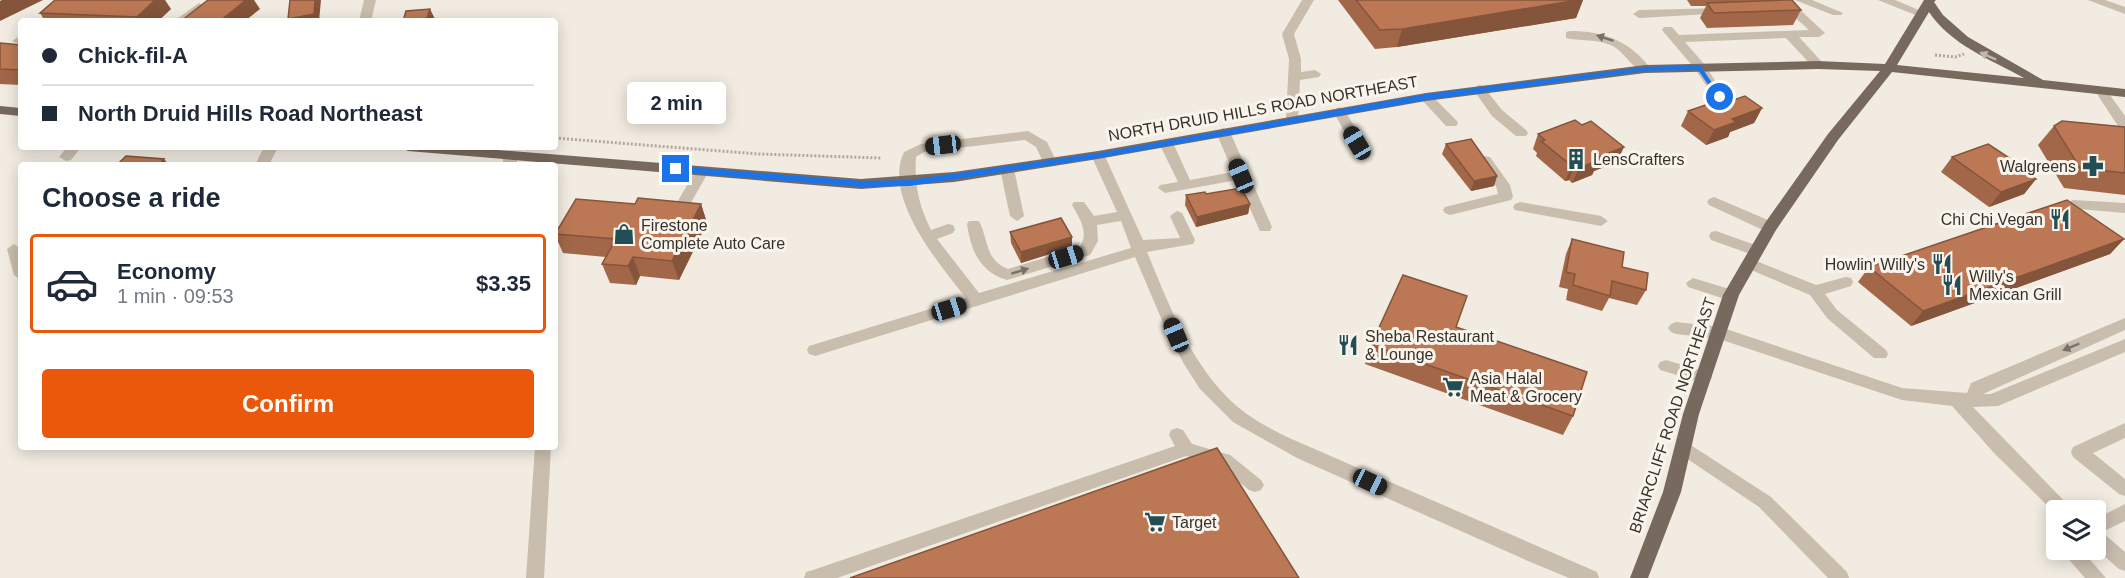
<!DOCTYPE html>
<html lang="en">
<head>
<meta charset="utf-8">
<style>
	:root { --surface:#fff; --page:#f6f6f7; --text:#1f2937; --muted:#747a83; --line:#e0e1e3; --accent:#ea580c }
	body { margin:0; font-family:Helvetica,sans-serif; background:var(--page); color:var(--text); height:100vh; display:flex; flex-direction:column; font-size:22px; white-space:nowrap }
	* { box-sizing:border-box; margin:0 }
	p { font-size:20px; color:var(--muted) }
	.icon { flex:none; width:33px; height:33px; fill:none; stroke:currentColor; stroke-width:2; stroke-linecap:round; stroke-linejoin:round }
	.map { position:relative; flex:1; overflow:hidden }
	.side { position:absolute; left:18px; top:162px; width:540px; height:288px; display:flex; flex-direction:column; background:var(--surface); border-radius:6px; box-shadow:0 3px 15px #0003 }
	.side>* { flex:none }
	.guide { position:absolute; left:18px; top:18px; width:540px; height:132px; border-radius:6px; box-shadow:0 3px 15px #0003; display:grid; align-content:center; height:132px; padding:0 24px; background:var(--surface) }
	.fabs { position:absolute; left:2046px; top:500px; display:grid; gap:12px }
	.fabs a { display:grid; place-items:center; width:60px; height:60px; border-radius:6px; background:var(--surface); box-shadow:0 3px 15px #0003; font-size:30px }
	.end { position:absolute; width:27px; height:27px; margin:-14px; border:8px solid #1a73e8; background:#fff; box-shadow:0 0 0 3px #fff }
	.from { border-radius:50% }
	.bubble { position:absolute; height:42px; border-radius:6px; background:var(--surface); box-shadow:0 3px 15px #0003; font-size:20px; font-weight:600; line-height:42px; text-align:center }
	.car { position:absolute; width:18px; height:36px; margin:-18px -9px; border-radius:8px; box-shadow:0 0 4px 2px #0007; background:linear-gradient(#222 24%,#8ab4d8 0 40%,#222 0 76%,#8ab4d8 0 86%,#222 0) }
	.guide b { display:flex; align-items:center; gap:21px; height:57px; font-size:22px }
	.guide b+b { border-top:2px solid var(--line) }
	.guide i { width:15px; height:15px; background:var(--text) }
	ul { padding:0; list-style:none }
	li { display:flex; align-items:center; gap:18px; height:99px; margin:0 12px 9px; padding:0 12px; border:3px solid transparent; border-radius:6px }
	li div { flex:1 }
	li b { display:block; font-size:22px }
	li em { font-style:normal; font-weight:600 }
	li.on { border-color:var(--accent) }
	li>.icon { width:54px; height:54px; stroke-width:1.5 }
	h2 { padding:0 24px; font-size:27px; line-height:72px }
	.primary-button { display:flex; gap:12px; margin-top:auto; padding:12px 24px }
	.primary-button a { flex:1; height:69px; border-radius:6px; background:var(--accent); color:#fff; font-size:24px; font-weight:600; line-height:69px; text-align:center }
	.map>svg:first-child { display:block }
</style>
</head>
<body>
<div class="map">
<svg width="2125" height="578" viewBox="0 0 2125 578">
	<rect width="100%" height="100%" fill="#f1ebe1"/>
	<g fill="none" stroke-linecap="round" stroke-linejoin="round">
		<path stroke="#b5a797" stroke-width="3" stroke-dasharray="2 2" stroke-linecap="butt" d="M 1935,55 L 1955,57 L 1964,54
			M 555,138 L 759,154 L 881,158"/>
		<path fill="#c9bdad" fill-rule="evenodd" d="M 364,0 L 376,0 L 371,21 L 359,21 Z
			M 1302,0 L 1314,0 L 1294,34 L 1301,59 L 1301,72 L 1315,70 L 1321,74 L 1319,77 L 1300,80 L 1298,119 L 1292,123 L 1286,119 L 1289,59 L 1282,34 Z
			M 1795,0 L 1812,0 L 1843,13 L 1841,15 L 1833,15 Z
			M 1878,0 L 1895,0 L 1928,14 L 1926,16 L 1918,16 Z
			M 2088,0 L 2105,0 L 2125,7 L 2125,14 Z
			M 199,3 L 205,6 L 187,21 L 174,21 Z
			M 1792,5 L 1796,6 L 1825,33 L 1819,37 L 1799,37 L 1822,62 L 1822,68 L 1814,68 L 1786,38 L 1685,42 L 1704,64 L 1726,97 L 1720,101 L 1716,100 L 1695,69 L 1662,30 L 1664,27 L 1672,27 L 1679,35 L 1809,30 L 1789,12 L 1783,12 L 1777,9 Z
			M 1723,8 L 1727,9 L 1727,13 L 1639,18 L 1633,14 L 1639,10 Z
			M 1570,31 C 1604,31 1630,41 1651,69 L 1645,73 C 1634,70 1626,55 1616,48 C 1600,38 1584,42 1566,38 L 1566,32 Z
			M 18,37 L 21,37 L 21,45 L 12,41 Z
			M 1479,85 L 1483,86 L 1502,110 L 1526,130 L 1528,133 L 1526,136 L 1516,136 L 1492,116 L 1473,89 Z
			M 2101,87 L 2105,88 L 2125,116 L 2125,130 L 2120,129 L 2095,91 Z
			M 1426,93 L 1430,94 L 1456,120 L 1458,123 L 1456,126 L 1446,126 L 1422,100 L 1420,97 Z
			M 1339,107 L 1345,111 L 1371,154 L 1369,157 L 1364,158 L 1357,154 L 1333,111 Z
			M 1223,128 L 1230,132 L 1272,227 L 1270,231 L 1260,231 L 1237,180 L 1165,193 L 1158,188 L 1160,185 L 1178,182 L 1159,143 L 1166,139 L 1173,143 L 1190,180 L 1233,172 L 1216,132 Z
			M 1028,131 L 1047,142 L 1057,163 L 1055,166 L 1045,166 L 1036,147 L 1025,140 L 924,152 L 916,157 C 914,184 919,206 931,230 L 948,224 L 953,225 L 955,229 L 953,233 L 937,239 L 979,293 L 1131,248 L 1121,221 L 1097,225 L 1098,241 L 1090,255 L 1007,280 C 980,272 971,251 967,224 L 969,221 L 979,221 C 989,240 984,259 1008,269 L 1080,247 C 1089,232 1080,219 1072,205 L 1074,202 L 1084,202 L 1094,216 L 1117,212 L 1091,155 L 1098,151 L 1103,152 L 1143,240 L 1180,238 L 1170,216 L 1177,211 L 1182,213 L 1195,240 L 1193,244 L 1147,252 C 1168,302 1188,357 1226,396 C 1243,414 1265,426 1287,437 L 1597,572 L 1599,578 L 1569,578 L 1528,561 L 1297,458 L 1233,422 L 1200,389 L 1184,364 L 1167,332 L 1135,257 L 815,356 L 809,354 L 807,350 L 809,346 L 966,298 C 940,265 882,197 904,152 L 921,144 Z
			M 67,147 L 81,147 L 71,160 L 66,161 L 59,157 Z
			M 264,147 L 278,147 L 269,165 L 255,165 Z
			M 510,153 L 517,157 L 517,165 L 503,165 L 503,157 Z
			M 1485,156 L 1490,157 L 1510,185 L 1513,197 L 1511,200 L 1450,215 L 1445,213 L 1443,210 L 1445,207 L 1498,194 L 1496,186 L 1478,160 Z
			M 1007,165 L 1014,169 L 1024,216 L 1017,221 L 1010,216 L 1000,169 Z
			M 702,167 L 709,171 L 685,213 L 683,216 L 673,216 L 671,213 L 697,168 Z
			M 1714,197 L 1775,223 L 1777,227 L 1775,231 L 1765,231 L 1709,205 L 1707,202 L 1709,199 Z
			M 2073,200 L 2125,203 L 2125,213 L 2068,208 L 2066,205 L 2068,202 Z
			M 1520,202 L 1601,216 L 1608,221 L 1601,226 L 1515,210 L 1513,207 L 1515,204 Z
			M 1716,231 L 1761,247 L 1763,251 L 1756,256 L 1711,240 L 1709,236 L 1711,232 Z
			M 14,244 L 21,249 L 21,280 L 14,275 L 7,249 Z
			M 1749,258 L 1816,285 L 1846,277 L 1851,278 L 1853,282 L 1851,286 L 1825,294 L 1837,310 L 1886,350 L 1888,354 L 1886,358 L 1874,358 L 1827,318 L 1810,295 L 1744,267 L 1742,263 Z
			M 1693,278 L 1736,291 L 1739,295 L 1731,301 L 1688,287 L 1686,283 Z
			M 2125,318 L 2125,330 L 1983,394 L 1991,394 L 2125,339 L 2125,352 L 1998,406 L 1973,407 L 2073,510 L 2056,510 L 2056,514 L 1995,454 L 1952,406 L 1902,400 L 1719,339 L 1676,334 L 1671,332 L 1668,328 L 1671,324 L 1676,322 L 1720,327 L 1902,388 L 1967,393 L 1971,383 Z
			M 1666,360 L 1710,373 L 1712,377 L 1710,381 L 1704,383 L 1660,370 L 1658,366 L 1660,362 Z
			M 2125,423 L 2125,438 L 2093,453 L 2125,479 L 2125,496 L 2119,494 L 2073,457 L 2071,452 L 2073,447 Z
			M 1177,428 L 1183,430 L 1192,444 L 1230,455 L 1261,480 L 1264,485 L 1261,490 L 1255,492 L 1249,490 L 1219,466 L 1186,456 L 837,578 L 804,578 L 806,572 L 813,570 L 1175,446 L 1169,435 L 1171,430 Z
			M 1683,440 L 1771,497 L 1847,572 L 1849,578 L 1828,578 L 1759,507 L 1677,452 L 1675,447 L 1677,442 Z
			M 535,447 L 551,447 L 544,578 L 526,578 Z
			M 2125,504 L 2125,521 L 2102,532 L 2125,552 L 2125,571 L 2119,569 L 2096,549 L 2096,519 Z
			M 2068,549 L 2087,549 L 2085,554 L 2106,578 L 2085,578 L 2065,555 Z"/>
		<path fill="#78695e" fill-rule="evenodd" d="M 1924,0 L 1936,0 L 1934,2 L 1943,15 L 1968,37 L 2043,80 L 2125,89 L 2125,97 L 1892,72 L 1838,140 L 1776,230 L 1739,295 L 1699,414 L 1681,492 L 1648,578 L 1630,578 L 1663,492 L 1683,414 L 1723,295 L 1765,223 L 1828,134 L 1880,71 L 1818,69 L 1645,73 L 1426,101 L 1098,159 L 954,182 L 861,189 L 408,151 L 401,147 L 461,147 L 861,179 L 954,172 L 1098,151 L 1426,93 L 1645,65 L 1818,61 L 1885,64 ZM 1929,12 C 1951,45 1990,59 2024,78 L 1897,65 Z
			M 0,106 L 21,108 L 21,116 L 0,114 Z"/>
	</g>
	<path fill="#a26748" d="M 1338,0 L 1583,0 L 1576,18 L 1397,47 L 1375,49 Z
		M 1687,0 L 1777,0 L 1801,10 L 1793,25 L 1707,28 L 1700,18 L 1706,6 L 1691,6 Z
		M 171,9 L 158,21 L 45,21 L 40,13 Z
		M 0,43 L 21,45 L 21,85 L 0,84 Z
		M 1722,104 L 1762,108 L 1754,123 L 1730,132 L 1728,137 L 1706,145 L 1681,126 L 1688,111 Z
		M 2054,126 L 2125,127 L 2125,195 L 2064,188 L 2038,145 Z
		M 1538,134 L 1617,162 L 1594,171 L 1592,175 L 1572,183 L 1569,180 L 1565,181 L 1536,156 L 1537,153 L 1533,149 Z
		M 1446,144 L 1497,176 L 1494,186 L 1471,191 L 1442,154 Z
		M 1952,157 L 2021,169 L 2036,179 L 2024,194 L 1989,207 L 1941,172 Z
		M 1206,194 L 1250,204 L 1248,214 L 1196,227 L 1185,205 L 1186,195 Z
		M 635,204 L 701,204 L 707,223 L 679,280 L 640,276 L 636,285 L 610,283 L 602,264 L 606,257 L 563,253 L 555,235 L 555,233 Z
		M 1010,232 L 1072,247 L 1021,263 L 1011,243 Z
		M 1572,239 L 1622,267 L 1646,290 L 1637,305 L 1609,298 L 1602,311 L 1566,300 L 1568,289 L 1559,287 L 1566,254 Z
		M 2124,239 L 2110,254 L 1911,326 L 1858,282 L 1869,267 L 1887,262 Z
		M 1456,327 L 1573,416 L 1563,435 L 1365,364 L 1371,345 Z"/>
	<path fill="#84543b" d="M 2,0 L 43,0 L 0,21 L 0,1 Z
		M 155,0 L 165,0 L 171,9 L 158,21 L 140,21 L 137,17 Z
		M 246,0 L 254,0 L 260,9 L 245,21 L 220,21 Z
		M 315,0 L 321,0 L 319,21 L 289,21 L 288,19 Z
		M 1578,0 L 1583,0 L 1576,18 L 1397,47 L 1402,29 Z
		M 430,9 L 435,19 L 434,21 L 426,21 Z
		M 1762,108 L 1754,123 L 1730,132 L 1728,137 L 1706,145 L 1714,130 L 1732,119 Z
		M 1624,147 L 1617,162 L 1594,171 L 1592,175 L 1572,183 L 1579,168 L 1596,158 Z
		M 164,159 L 169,165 L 159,165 Z
		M 1575,165 L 1569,180 L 1565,181 L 1572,166 Z
		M 1497,176 L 1494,186 L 1471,191 L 1474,181 Z
		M 2036,179 L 2024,194 L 1989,207 L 2001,192 Z
		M 701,204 L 707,223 L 679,280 L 672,261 Z
		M 1250,204 L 1248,214 L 1196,227 L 1197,217 Z
		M 1072,237 L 1072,247 L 1021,263 L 1021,252 Z
		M 2124,239 L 2110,254 L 1911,326 L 1923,311 Z
		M 633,257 L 640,276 L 636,285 L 628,266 Z"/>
	<path fill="#bc7854" stroke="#84543b" stroke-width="1.5" d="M 55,0 L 155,0 L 137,17 L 40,13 Z
		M 208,0 L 246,0 L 220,21 L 181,21 Z
		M 290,0 L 315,0 L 314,14 L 288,19 Z
		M 1356,0 L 1578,0 L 1402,29 L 1380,30 Z
		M 1788,0 L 1792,0 L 1801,10 L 1714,13 L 1707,3 Z
		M 430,9 L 426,21 L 403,21 L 406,11 Z
		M 0,43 L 21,45 L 21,70 L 0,69 Z
		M 1745,96 L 1762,108 L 1732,119 L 1736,122 L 1714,130 L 1688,111 L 1717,101 L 1722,104 Z
		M 1575,120 L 1582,125 L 1591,121 L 1624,147 L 1596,158 L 1599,160 L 1579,168 L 1575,165 L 1572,166 L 1541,141 L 1545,140 L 1538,134 Z
		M 2062,121 L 2125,127 L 2125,173 L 2080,168 L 2054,126 Z
		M 1471,139 L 1497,176 L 1474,181 L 1446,144 Z
		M 1988,144 L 2023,167 L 2020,168 L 2036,179 L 2001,192 L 1952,157 Z
		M 126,156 L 164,159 L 159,165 L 117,165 Z
		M 1241,188 L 1250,204 L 1197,217 L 1186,195 L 1205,192 L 1206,194 Z
		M 638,198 L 701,204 L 672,261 L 633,257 L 628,266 L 602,264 L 616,239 L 555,234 L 576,199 L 635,204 Z
		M 2067,200 L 2124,239 L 1923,311 L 1869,267 Z
		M 1061,218 L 1072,237 L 1021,252 L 1010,232 Z
		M 1572,239 L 1624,252 L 1622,267 L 1648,273 L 1646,290 L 1612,281 L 1610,296 L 1573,285 L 1575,274 L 1566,272 Z
		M 1403,275 L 1467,296 L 1456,327 L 1587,372 L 1573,416 L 1371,345 Z
		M 1217,448 L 1299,578 L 850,578 Z"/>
	<defs><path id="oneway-solid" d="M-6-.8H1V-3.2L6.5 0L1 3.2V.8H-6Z" transform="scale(1.5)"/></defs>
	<g fill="#797066">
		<use href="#oneway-solid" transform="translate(1605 38) rotate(-162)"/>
		<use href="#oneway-solid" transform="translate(1020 271) rotate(-17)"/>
		<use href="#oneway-solid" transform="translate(2071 347) rotate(157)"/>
	</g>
	<use fill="#bfb6ad" href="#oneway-solid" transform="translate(1988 56) rotate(-156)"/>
	<path fill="#1a73e8" d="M 1700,65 L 1723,99 L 1718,99 L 1698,70 L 1645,71 L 1426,100 L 1098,158 L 909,186 L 861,187 L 676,172 L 672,169 L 676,166 L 861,181 L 909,180 L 1098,153 L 1426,94 L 1645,67 Z"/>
	<defs>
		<symbol id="building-bare" viewBox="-9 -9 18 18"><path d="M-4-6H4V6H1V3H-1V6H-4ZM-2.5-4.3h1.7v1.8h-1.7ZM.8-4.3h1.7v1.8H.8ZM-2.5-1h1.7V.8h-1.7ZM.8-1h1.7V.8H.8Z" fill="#244e56" stroke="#f9f5ed" stroke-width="2.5" paint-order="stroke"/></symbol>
		<symbol id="pharmacy-bare" viewBox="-9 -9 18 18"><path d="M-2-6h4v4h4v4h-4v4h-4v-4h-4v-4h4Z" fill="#244e56" stroke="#f9f5ed" stroke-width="2.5" paint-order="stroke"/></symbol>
		<symbol id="restaurant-bare" viewBox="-9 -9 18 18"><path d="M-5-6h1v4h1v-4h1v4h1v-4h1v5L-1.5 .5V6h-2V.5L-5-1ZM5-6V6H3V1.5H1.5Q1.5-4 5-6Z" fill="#244e56" stroke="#f9f5ed" stroke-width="2.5" paint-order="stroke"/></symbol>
		<symbol id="shop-bare" viewBox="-9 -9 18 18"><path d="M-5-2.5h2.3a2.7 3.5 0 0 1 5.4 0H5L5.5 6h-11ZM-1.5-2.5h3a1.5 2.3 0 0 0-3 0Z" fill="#244e56" stroke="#f9f5ed" stroke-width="2.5" paint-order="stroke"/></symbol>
		<symbol id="supermarket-bare" viewBox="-9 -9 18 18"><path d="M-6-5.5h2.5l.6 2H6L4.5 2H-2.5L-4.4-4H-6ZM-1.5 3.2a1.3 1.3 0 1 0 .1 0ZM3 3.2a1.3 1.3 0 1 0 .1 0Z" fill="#244e56" stroke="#f9f5ed" stroke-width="2.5" paint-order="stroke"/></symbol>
	</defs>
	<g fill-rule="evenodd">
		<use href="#building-bare" x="1561" y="144" width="30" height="30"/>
		<use href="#pharmacy-bare" x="2078" y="151" width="30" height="30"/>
		<use href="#restaurant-bare" x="2045" y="204" width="30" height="30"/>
		<use href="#shop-bare" x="609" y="219" width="30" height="30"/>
		<use href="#restaurant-bare" x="1927" y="249" width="30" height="30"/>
		<use href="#restaurant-bare" x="1937" y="270" width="30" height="30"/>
		<use href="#restaurant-bare" x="1333" y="330" width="30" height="30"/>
		<use href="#supermarket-bare" x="1438" y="372" width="30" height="30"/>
		<use href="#supermarket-bare" x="1140" y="507" width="30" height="30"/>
	</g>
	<g text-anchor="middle" stroke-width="6" stroke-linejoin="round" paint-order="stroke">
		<g font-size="16" fill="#38312b" stroke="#f9f5ed">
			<text transform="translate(1263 108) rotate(-10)" y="6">NORTH DRUID HILLS ROAD NORTHEAST</text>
			<text transform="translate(1672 415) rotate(-72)" y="6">BRIARCLIFF ROAD NORTHEAST</text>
		</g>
		<g font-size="16" fill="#38312b" stroke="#f9f5ed" text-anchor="start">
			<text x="1593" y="165">LensCrafters</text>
			<text x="2076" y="172" text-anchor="end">Walgreens</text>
			<text x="2043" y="225" text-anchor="end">Chi Chi Vegan</text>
			<text x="641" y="231">Firestone<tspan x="641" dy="18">Complete Auto Care</tspan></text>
			<text x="1925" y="270" text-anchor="end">Howlin' Willy's</text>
			<text x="1969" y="282">Willy's<tspan x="1969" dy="18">Mexican Grill</tspan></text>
			<text x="1365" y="342">Sheba Restaurant<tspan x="1365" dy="18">&amp; Lounge</tspan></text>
			<text x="1470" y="384">Asia Halal<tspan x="1470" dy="18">Meat &amp; Grocery</tspan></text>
			<text x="1172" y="528">Target</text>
		</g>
	</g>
</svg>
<div class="fabs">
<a><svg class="icon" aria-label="layers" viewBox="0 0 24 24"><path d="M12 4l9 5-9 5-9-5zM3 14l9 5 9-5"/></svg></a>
</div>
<i class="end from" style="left:1720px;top:97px"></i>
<i class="end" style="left:676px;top:169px"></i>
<div class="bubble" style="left:627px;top:82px;width:99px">2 min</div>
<i class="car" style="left:1357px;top:143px;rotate:329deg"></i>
<i class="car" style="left:943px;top:145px;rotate:263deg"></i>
<i class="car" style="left:1241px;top:176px;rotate:337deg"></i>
<i class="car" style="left:1066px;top:257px;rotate:73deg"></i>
<i class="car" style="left:949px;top:309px;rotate:73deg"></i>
<i class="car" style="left:1176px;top:335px;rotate:337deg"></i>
<i class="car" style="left:1370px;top:482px;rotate:115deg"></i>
<div class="guide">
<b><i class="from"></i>Chick-fil-A</b>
<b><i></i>North Druid Hills Road Northeast</b>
</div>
<section class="side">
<h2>Choose a ride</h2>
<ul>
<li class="on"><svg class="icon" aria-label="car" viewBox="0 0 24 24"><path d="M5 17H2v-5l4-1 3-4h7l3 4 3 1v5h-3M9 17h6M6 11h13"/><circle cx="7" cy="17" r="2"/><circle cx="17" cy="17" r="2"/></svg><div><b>Economy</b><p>1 min · 09:53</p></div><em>$3.35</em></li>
</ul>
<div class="primary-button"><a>Confirm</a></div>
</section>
</div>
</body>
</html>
